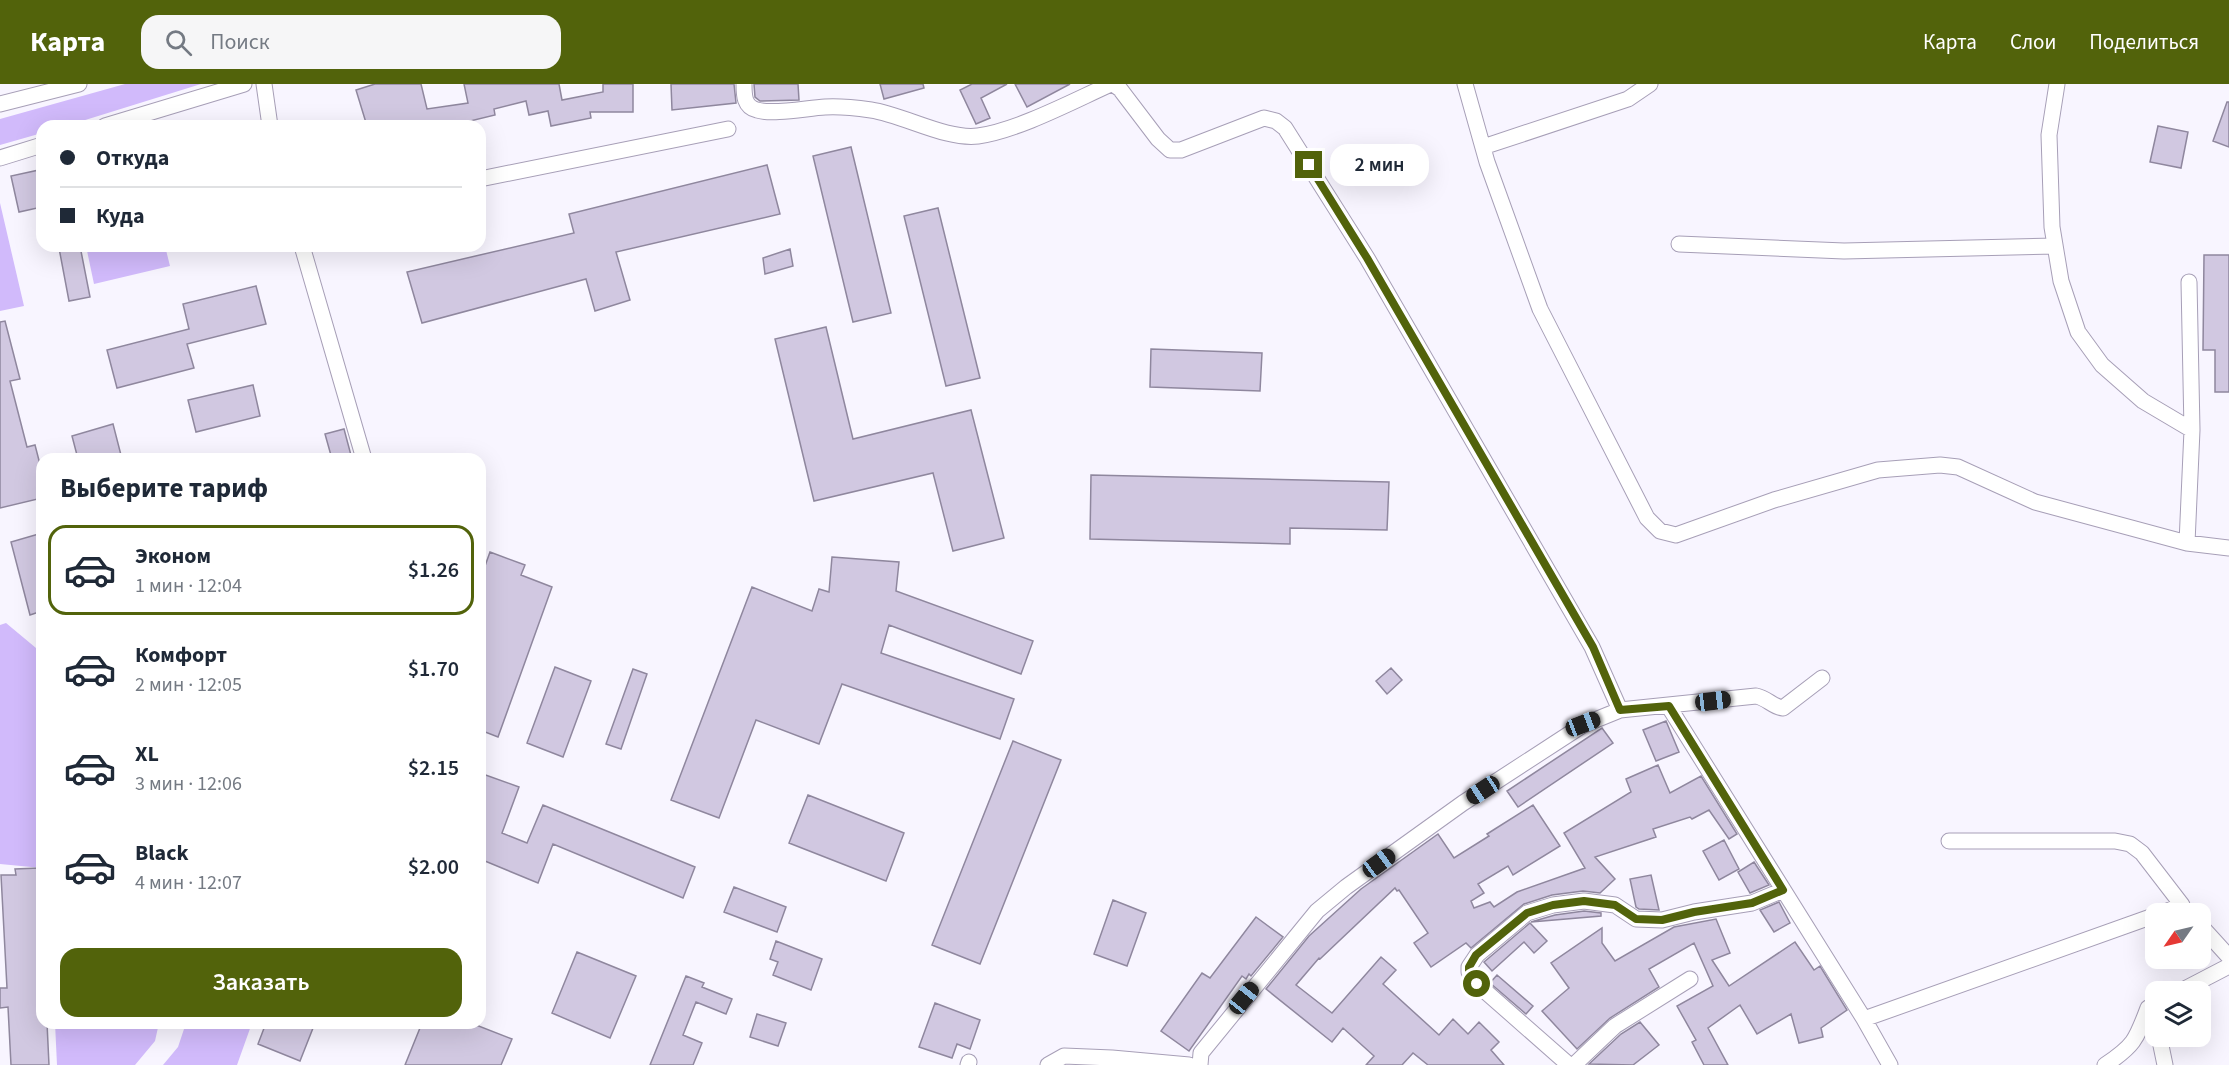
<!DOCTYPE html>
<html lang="ru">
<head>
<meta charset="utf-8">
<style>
	:root { --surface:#fff; --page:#f6f6f7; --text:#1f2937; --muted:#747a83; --line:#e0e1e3; --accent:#52630b }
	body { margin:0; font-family:"Source Sans 3",sans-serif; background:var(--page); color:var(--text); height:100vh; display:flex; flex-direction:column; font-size:22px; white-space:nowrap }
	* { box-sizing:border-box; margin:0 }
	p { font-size:20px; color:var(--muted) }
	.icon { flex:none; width:33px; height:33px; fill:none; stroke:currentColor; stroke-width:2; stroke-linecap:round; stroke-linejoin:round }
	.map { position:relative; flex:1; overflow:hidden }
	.panel { position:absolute; left:36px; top:369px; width:450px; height:576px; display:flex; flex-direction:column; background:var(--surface); border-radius:18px; box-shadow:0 6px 24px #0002 }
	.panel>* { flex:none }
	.hud { position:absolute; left:36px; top:36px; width:450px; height:132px; border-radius:18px; box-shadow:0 6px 24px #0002; display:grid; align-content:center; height:132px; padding:0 24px; background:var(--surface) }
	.needle { width:39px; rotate:236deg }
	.controls { position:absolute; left:2145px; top:819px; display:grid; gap:12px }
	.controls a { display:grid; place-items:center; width:66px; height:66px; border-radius:12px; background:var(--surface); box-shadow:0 6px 24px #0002; font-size:30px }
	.end { position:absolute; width:27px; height:27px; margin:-14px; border:8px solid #52630b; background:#fff; box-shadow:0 0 0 3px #fff }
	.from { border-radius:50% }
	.bubble { position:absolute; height:42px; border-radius:18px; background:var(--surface); box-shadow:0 6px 24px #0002; font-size:20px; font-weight:600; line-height:42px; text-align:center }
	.car { position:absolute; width:18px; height:36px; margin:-18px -9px; border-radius:8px; box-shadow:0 0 4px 2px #0007; background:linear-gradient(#222 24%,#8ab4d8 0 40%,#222 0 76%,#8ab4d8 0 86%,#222 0) }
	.hud b { display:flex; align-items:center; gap:21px; height:57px; font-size:22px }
	.hud b+b { border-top:2px solid var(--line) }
	.hud i { width:15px; height:15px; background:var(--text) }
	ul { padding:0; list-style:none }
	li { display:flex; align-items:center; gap:18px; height:90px; margin:0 12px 9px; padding:0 12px; border:3px solid transparent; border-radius:18px }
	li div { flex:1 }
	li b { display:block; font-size:22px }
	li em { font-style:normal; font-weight:600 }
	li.active { border-color:var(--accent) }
	li>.icon { width:54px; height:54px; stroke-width:1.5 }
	h2 { padding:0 24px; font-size:27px; line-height:72px }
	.primary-button { display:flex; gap:12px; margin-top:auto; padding:12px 24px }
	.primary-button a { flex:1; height:69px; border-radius:18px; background:var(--accent); color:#fff; font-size:24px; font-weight:600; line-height:69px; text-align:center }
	header { display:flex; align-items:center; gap:36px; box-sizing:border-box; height:84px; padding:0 30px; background:var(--accent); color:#fff }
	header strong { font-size:28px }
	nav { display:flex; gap:33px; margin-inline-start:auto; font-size:21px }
	.search { width:420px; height:54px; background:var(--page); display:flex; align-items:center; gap:15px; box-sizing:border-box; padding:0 21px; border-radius:18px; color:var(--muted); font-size:22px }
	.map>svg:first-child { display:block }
</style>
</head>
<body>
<header>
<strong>Карта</strong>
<div class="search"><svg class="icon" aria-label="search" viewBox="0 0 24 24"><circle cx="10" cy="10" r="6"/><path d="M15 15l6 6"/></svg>Поиск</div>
<nav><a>Карта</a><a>Слои</a><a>Поделиться</a></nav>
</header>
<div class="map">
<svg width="2229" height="981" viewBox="0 0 2229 981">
	<rect width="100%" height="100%" fill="#f8f5ff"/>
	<path fill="#d1bafb" d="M 125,0 L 201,0 L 66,42 L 42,42 L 42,49 L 0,61 L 0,35 Z
		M 0,119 L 24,222 L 0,227 Z
		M 86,162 L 165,162 L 170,182 L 94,200 Z
		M 6,539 L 42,569 L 42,784 L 0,780 L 0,541 Z
		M 55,939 L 159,939 L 155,957 L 135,981 L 57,981 Z
		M 186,939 L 252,939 L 237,981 L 163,981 L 178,963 Z"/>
	<path fill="#d1c8e1" stroke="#8f879e" stroke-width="1.5" d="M 375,0 L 421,0 L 427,25 L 468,19 L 464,0 L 559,0 L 562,16 L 603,8 L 603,0 L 633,0 L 633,28 L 590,28 L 591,34 L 551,42 L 548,27 L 529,31 L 526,17 L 494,25 L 495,31 L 470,37 L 471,42 L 367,42 L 356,6 Z
		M 671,0 L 734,0 L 736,19 L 672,26 Z
		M 754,0 L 798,0 L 799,16 L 760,17 L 755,13 Z
		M 880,0 L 923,0 L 924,4 L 884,15 Z
		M 972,0 L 1007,0 L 981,14 L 990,34 L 976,40 L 960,6 Z
		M 1015,0 L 1070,0 L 1027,23 Z
		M 2227,18 L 2229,18 L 2229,63 L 2213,57 Z
		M 2158,42 L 2188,48 L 2181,84 L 2150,78 Z
		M 851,63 L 891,229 L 853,238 L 813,72 Z
		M 767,81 L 780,130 L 616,168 L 630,216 L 595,227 L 586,195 L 422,239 L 407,188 L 574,149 L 569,130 Z
		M 39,86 L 42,99 L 42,123 L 19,128 L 11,92 Z
		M 938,124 L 980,294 L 946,302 L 904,132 Z
		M 68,162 L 80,162 L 90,213 L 69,217 L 59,164 Z
		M 790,165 L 793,182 L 765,190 L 763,174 Z
		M 2204,171 L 2229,171 L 2229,308 L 2215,308 L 2215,266 L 2203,266 Z
		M 256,202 L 266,240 L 187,260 L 194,284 L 117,304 L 107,266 L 189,245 L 183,220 Z
		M 5,237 L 20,295 L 10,297 L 27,363 L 35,361 L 42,388 L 42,414 L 0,424 L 0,238 Z
		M 826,243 L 853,355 L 971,326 L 1004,454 L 953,467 L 933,389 L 814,417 L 775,255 Z
		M 1151,265 L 1262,269 L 1260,307 L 1150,303 Z
		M 253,301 L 260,332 L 196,348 L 188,316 Z
		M 113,340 L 122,375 L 78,375 L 72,352 Z
		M 344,345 L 352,375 L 332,375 L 325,350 Z
		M 1091,391 L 1389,398 L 1387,446 L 1290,444 L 1290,460 L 1090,455 Z
		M 42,449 L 42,527 L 30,531 L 11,458 Z
		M 490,468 L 525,481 L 521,491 L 552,503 L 498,653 L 480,646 L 480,496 Z
		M 832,473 L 899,478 L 896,507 L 1033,557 L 1021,590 L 889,541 L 881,569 L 1014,615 L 1000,655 L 842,600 L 819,660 L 756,636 L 719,734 L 671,716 L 752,503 L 812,527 L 819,505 L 829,508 Z
		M 555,583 L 591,597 L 563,673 L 527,659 Z
		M 1391,584 L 1402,596 L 1387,610 L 1376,597 Z
		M 633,585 L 647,590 L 621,665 L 606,660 Z
		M 1666,637 L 1679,668 L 1656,677 L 1643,646 Z
		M 1602,644 L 1613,659 L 1518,723 L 1507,707 Z
		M 1013,657 L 1061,676 L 980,880 L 932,861 Z
		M 1658,681 L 1670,709 L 1701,692 L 1737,750 L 1729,755 L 1709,726 L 1692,735 L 1690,733 L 1653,745 L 1656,753 L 1595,773 L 1615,795 L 1600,809 L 1583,807 L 1552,811 L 1524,820 L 1471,864 L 1466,859 L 1431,883 L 1414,859 L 1428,849 L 1399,806 L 1397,807 L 1395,804 L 1320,875 L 1319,874 L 1296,901 L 1332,929 L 1381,873 L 1396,886 L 1383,900 L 1439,951 L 1453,935 L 1468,950 L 1479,938 L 1499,958 L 1491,966 L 1504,981 L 1428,981 L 1413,969 L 1402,981 L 1366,981 L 1374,972 L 1343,944 L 1332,958 L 1266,905 L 1309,852 L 1361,805 L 1438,750 L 1454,774 L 1489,752 L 1487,750 L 1533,721 L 1560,762 L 1513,791 L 1508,782 L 1478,800 L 1484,809 L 1471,817 L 1474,824 L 1490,818 L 1494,823 L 1517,808 L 1585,784 L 1564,749 L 1631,708 L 1626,695 Z
		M 480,689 L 519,703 L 502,749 L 527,759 L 543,721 L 695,783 L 683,814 L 553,760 L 538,799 L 480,775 Z
		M 808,711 L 904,749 L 886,797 L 789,759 Z
		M 1724,756 L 1739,785 L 1719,796 L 1703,767 Z
		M 1754,778 L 1769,801 L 1750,809 L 1738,788 Z
		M 39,784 L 42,846 L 42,939 L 47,939 L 49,981 L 11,981 L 8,923 L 0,924 L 0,904 L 7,904 L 1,791 L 16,791 L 15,785 Z
		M 1651,791 L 1659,826 L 1639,825 L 1636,823 L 1630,795 Z
		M 734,803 L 786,823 L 777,848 L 724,828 Z
		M 1113,816 L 1146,829 L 1127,882 L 1094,870 Z
		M 1779,818 L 1790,839 L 1774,848 L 1760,826 Z
		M 1584,827 L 1601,829 L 1601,832 L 1531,838 L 1555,831 Z
		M 1256,833 L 1283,853 L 1251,892 L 1249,890 L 1246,895 L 1242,892 L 1189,967 L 1161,947 L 1202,889 L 1210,894 Z
		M 1716,835 L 1730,869 L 1712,876 L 1729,902 L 1795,858 L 1814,886 L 1820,882 L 1847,926 L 1821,944 L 1823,953 L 1799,959 L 1791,930 L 1757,950 L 1740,921 L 1708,944 L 1728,981 L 1704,981 L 1692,958 L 1696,956 L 1677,922 L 1713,902 L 1694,859 L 1649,885 L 1659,903 L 1610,934 L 1577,965 L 1542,927 L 1569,904 L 1551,879 L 1602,844 L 1602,859 L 1615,877 L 1674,843 Z
		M 1530,839 L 1547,857 L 1534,869 L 1524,858 L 1492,887 L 1484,878 Z
		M 776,857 L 822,875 L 811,906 L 773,891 L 778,878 L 770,875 Z
		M 577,868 L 636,892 L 610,954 L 552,929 Z
		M 1497,891 L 1533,922 L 1526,930 L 1490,899 Z
		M 686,892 L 704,899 L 702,903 L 732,915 L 726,930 L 696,918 L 683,951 L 702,959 L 693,981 L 650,981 Z
		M 935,919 L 980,936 L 970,965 L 957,960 L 952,974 L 919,963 Z
		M 757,930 L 786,939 L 778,962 L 750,953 Z
		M 1640,938 L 1659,961 L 1633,981 L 1589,980 L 1621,950 Z
		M 266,939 L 315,939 L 300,977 L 258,960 Z
		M 422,939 L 471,939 L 512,955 L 501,981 L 405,981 Z"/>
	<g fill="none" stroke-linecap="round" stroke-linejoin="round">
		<defs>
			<path id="minor" d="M 264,0 L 270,42
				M 744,0 C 744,11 744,23 757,26 C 773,31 807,24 825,23 C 840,22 857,24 871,26 C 904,31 946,56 978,52 C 1019,46 1073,17 1111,0
				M 1113,0 L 1120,5 L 1158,55 L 1170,66 L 1181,66 L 1264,34 L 1276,37 L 1285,44 L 1367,174 L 1592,563 L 1620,626
				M 1465,0 L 1487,78 L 1540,225 L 1647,434 L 1660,447 L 1676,451 L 1774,416 L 1878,386 L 1940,381 L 1958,383 L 2035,418 L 2187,459 L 2229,464
				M 2057,0 L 2049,51 L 2052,143 L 2061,197 L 2078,248 L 2102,281 L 2143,317 L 2192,346
				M 0,20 L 79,0
				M 105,42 L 244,0
				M 1483,63 L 1628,15 L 1650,0
				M 0,74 L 42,61
				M 480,95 L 728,45
				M 1679,160 L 1844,167 L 2055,162
				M 302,162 L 364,375
				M 2187,459 L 2192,346 L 2189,198
				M 1669,623 L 1864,935 L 1890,981
				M 1949,757 L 2115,757 L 2130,760 L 2142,769 L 2182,821 L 2160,830
				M 2200,841 L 2229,873
				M 2179,908 L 2229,882
				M 1864,935 L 2156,831
				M 2159,952 L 2165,981
				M 968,981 L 969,978
				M 1048,981 L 1064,972 L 1112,974 L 1189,981
				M 1200,981 L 1201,969 L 1317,827 L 1346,803 L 1463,719 L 1583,641 L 1620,626 L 1756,612 C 1767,614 1773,623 1783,624 L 1822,594
				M 1569,981 L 1477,900 L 1469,888 L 1469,883 L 1477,871 L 1527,829 L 1553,821 L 1584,817 L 1615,821 L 1636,835 L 1662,836 L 1694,828 L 1752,819 L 1783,806
				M 1574,981 L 1615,942 L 1690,895
				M 2105,981 C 2134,962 2136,956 2148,924 L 2156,919"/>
		</defs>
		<use href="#minor" stroke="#a79fb7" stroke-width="17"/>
		<use href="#minor" stroke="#fff" stroke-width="15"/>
	</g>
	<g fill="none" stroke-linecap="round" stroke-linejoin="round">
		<path stroke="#52630b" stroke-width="8" d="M 1309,81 L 1367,174 L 1593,563 L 1620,626 L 1669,622 L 1783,806 L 1752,819 L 1694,828 L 1662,836 L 1636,835 L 1615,821 L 1584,817 L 1553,821 L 1527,829 L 1476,871 L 1469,883 L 1469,888 L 1477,900"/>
	</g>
</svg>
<div class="controls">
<a><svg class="needle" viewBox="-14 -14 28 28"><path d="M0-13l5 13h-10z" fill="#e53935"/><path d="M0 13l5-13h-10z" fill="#747a83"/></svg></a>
<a><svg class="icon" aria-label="layers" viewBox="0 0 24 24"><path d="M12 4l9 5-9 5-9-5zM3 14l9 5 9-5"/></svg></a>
</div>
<i class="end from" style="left:1477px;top:900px"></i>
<i class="end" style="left:1309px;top:81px"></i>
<div class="bubble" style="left:1330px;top:60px;width:99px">2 мин</div>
<i class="car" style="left:1713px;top:617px;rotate:83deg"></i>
<i class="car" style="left:1583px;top:640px;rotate:69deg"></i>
<i class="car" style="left:1483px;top:706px;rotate:237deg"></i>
<i class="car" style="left:1379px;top:779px;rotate:54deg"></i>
<i class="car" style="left:1244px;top:914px;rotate:39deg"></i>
<div class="hud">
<b><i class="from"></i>Откуда</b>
<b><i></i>Куда</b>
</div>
<section class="panel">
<h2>Выберите тариф</h2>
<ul>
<li class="active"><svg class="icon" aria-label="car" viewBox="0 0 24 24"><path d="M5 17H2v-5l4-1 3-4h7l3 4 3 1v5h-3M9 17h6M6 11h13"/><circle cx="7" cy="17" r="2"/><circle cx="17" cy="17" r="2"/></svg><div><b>Эконом</b><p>1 мин · 12:04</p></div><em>$1.26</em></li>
<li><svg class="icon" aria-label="car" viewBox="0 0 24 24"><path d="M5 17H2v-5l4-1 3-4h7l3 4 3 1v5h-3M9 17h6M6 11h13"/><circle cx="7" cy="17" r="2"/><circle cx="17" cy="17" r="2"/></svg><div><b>Комфорт</b><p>2 мин · 12:05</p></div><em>$1.70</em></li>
<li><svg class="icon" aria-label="car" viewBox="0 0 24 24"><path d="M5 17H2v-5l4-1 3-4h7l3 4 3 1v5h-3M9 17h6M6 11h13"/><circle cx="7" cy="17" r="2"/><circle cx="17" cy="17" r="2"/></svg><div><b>XL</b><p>3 мин · 12:06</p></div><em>$2.15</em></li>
<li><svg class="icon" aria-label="car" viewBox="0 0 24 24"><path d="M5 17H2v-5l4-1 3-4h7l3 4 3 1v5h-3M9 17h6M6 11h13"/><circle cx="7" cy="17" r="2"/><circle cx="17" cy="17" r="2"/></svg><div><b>Black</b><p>4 мин · 12:07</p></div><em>$2.00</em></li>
</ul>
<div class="primary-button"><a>Заказать</a></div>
</section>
</div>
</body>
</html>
